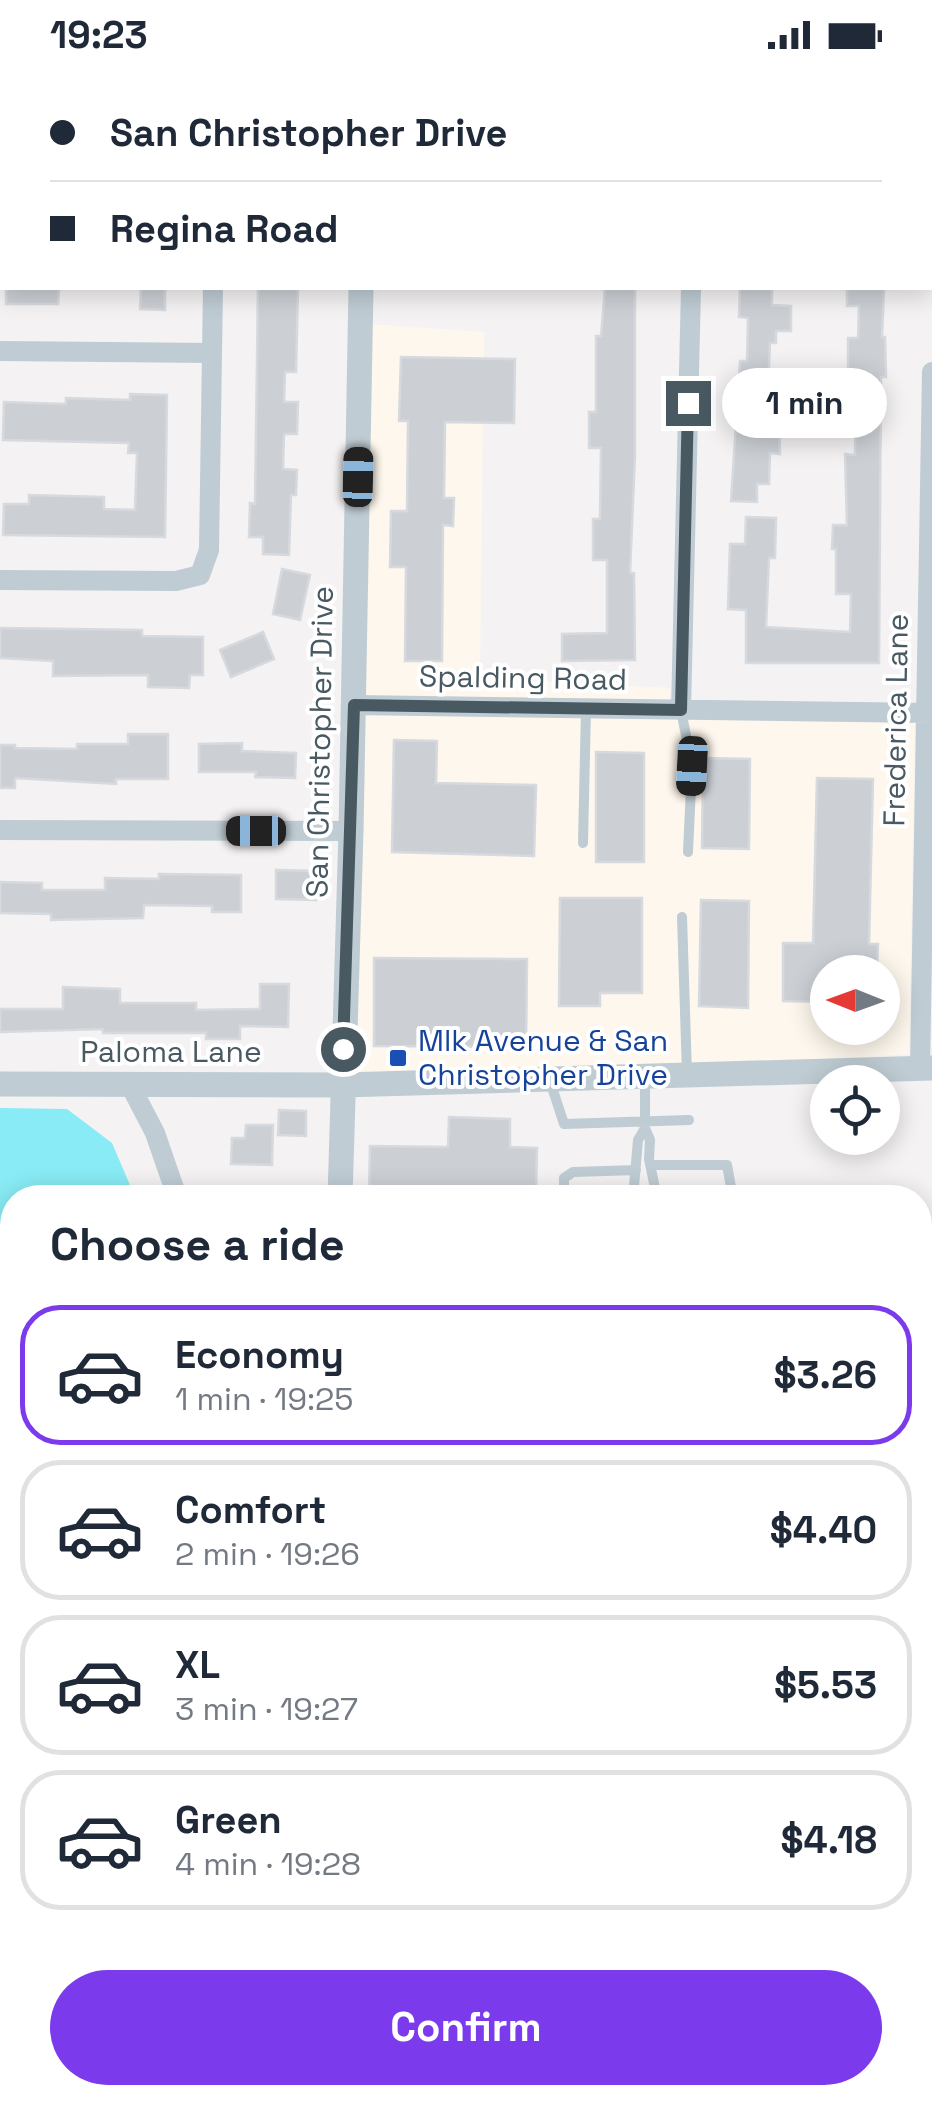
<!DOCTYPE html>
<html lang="en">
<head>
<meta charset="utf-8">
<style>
	:root { --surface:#fff; --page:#f6f6f7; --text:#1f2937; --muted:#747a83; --line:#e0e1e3; --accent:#7c3aed }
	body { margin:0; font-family:"Space Grotesk",sans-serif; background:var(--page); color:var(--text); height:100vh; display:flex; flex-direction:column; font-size:38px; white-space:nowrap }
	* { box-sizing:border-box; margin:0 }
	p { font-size:32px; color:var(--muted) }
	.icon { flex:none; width:55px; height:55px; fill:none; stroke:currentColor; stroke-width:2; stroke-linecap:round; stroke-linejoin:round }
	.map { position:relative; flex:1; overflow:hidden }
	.details { position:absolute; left:0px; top:1115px; width:932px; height:920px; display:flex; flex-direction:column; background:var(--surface); border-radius:40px 40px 0 0; box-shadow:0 5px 25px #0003 }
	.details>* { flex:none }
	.hud { position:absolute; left:0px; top:0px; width:932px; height:220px; box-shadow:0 5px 25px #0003; display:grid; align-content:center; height:220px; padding:0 50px; background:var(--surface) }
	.needle { width:65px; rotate:271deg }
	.fabs { position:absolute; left:810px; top:885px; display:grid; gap:20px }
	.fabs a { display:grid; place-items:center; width:90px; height:90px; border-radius:50%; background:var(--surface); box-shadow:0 5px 25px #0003; font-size:50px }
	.end { position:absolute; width:45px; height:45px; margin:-22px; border:12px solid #485962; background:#fff; box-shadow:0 0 0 5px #fff }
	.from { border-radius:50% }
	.bubble { position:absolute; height:70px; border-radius:35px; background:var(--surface); box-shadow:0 5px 25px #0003; font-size:32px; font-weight:700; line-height:70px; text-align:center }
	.car { position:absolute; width:30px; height:60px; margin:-30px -15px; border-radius:12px; box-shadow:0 0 8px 2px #0007; background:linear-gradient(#222 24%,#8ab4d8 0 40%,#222 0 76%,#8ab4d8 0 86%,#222 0) }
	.hud b { display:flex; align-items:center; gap:35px; height:95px; font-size:38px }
	.hud b+b { border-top:2px solid var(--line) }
	.hud i { width:25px; height:25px; background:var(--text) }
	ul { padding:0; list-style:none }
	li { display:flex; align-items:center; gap:30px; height:140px; margin:0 20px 15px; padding:0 30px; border:5px solid var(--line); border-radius:40px }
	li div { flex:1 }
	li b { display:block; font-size:38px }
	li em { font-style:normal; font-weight:700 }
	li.current { border-color:var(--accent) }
	li>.icon { width:90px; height:90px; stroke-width:1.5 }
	h2 { padding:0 50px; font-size:45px; line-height:120px }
	.action { display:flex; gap:20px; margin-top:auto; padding:20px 50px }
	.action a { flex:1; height:115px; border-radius:60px; background:var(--accent); color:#fff; font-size:40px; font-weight:700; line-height:115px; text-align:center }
	.status { display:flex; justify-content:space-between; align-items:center; height:70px; padding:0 50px; background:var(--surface); direction:ltr }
	.status svg { height:28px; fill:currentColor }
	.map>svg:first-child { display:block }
</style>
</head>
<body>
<div class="status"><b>19:23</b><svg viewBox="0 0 49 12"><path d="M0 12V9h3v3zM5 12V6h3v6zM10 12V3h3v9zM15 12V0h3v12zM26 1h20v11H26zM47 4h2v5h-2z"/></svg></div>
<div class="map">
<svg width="932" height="2035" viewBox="0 0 932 2035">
	<rect width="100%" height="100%" fill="#f4f2f2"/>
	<path fill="#fef7ed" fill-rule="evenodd" d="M 371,254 L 484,262 L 480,608 L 670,618 L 670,630 L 365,625 Z
		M 365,645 L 915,653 L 909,984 L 779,993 L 353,1005 ZM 828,902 L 882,902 L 882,958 L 828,958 Z
		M 0,1961 L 12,1962 L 12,2022 L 240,2023 L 240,2035 L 0,2035 Z
		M 263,2022 L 915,2023 L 914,2035 L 263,2035 Z"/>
	<path fill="#88ebf5" d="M 0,1038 L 67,1039 L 112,1073 L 135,1127 L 12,1128 L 12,1238 L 0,1237 Z"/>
	<path fill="#ccd0d5" stroke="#d6d9de" stroke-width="2.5" d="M 6,218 L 59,218 L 58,234 L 6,234 Z
		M 141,218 L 165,218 L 165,240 L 140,239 Z
		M 258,218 L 298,218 L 296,302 L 285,302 L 284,332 L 298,332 L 297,364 L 284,364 L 283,399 L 297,400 L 296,425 L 291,425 L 289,485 L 263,484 L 263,467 L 249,467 L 250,433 L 255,434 Z
		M 605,218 L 635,218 L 635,385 L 630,503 L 634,503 L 635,590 L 562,591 L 562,564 L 607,563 L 607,490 L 593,490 L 593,449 L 600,449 L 601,378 L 589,378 L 589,342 L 596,342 L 596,266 L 601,266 Z
		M 740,218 L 772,218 L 772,235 L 791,236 L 791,261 L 776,261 L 776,273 L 770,273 L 768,316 L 778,317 L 780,384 L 770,383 L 769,414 L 757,414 L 757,432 L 731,431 L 740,291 L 747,291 L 748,248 L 739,247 Z
		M 847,218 L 884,218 L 882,267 L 885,267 L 886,307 L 881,307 L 879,593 L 746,593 L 746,540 L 728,539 L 730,474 L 745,474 L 746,447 L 776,448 L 775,488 L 769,488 L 766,557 L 850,562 L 851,524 L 836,524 L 836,479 L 832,479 L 833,455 L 847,455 L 845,384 L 855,385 L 856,308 L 848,308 L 848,268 L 858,268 L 859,236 L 847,236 Z
		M 401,287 L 515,289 L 514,353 L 445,352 L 444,428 L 454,428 L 453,456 L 443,455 L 442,591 L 405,591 L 406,497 L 390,497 L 391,441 L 407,441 L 408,351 L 399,351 Z
		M 130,324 L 167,325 L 165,467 L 3,465 L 4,434 L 29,434 L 29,425 L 104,427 L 104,439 L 135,440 L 137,383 L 128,383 L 129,373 L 3,370 L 4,332 L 66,334 L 66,328 L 130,330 Z
		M 282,499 L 310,505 L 300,550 L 273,544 Z
		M 0,558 L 142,560 L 142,566 L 203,567 L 203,605 L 190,605 L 189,618 L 148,617 L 148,605 L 53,606 L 53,591 L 0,588 Z
		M 263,562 L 274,589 L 231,607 L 220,580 Z
		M 128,664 L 168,664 L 168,709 L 116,709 L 116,714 L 15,708 L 15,718 L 0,718 L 0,675 L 15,675 L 15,678 L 77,679 L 77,674 L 128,674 Z
		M 394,670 L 437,671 L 436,713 L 536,715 L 534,786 L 392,782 Z
		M 242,673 L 242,681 L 296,683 L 295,708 L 255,707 L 256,702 L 199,702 L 199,674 Z
		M 596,682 L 644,683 L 644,792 L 596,792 Z
		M 703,688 L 750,689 L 749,779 L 702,778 Z
		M 817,708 L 873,709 L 869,874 L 878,874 L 877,902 L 828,902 L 828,932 L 783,931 L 783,873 L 813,873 Z
		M 276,800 L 316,801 L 316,830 L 276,829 Z
		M 159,804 L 241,805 L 241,842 L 212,842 L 212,836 L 144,835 L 143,848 L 51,850 L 51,844 L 0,843 L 0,812 L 42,813 L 42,820 L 105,820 L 105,808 L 159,809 Z
		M 560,828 L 642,828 L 642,923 L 600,923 L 600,936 L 559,936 Z
		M 701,830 L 749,831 L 748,938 L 699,936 Z
		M 374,888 L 527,889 L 526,977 L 374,976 Z
		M 260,914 L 289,914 L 288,957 L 240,956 L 240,969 L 206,969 L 206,963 L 103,963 L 103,959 L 0,962 L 0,939 L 63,939 L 63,917 L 120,919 L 120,933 L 196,933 L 196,940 L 260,939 Z
		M 279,1040 L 306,1041 L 306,1066 L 278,1065 Z
		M 449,1047 L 510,1049 L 510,1077 L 537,1078 L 536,1128 L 369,1128 L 370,1076 L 448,1077 Z
		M 246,1055 L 273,1055 L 272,1095 L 231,1094 L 232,1068 L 245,1068 Z"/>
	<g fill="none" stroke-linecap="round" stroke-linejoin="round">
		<path stroke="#72d699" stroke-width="4" stroke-dasharray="8 5" stroke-linecap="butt" d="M 0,1957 L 12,1958
			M 0,1973 L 12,1974
			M 920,1990 L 932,1990
			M 920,2005 L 932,2005"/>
		<path stroke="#bfccd3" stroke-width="10" d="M 681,640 L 692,696 L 688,782
			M 583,773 L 586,639
			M 682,847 L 687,1004
			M 645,1007 L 645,1058 L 650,1070 L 649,1089 L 657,1128
			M 550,1011 L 564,1054 L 689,1050
			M 650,1095 L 727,1095 L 733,1128
			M 564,1128 L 564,1108 L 573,1102 L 636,1100
			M 633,1128 L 638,1070 L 645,1058
			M 920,1252 L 932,1248
			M 920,1353 L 932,1355"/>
		<path stroke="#bfccd3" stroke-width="20" d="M 728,0 L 738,2
			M 696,2 L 696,0
			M 0,50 L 2,50
			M 930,55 L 932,56
			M 0,281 L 212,283
			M 0,510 L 176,511 L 200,505 L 209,480 L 213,218
			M 354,635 L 932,643
			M 681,640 L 691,218
			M 0,760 L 351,761
			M 920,999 L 932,302
			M 130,1015 L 155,1063 L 174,1118 L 174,1128
			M 0,1267 L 12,1267
			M 0,1532 L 12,1532
			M 0,1780 L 12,1780"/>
		<path stroke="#bfccd3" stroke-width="25" d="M 364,2 L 364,0
			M 0,1014 L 342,1015 L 932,998
			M 340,1128 L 351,761 L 361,218
			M 251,2035 L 251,2022"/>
	</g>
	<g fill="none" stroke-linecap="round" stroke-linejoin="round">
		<path stroke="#485962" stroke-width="12" d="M 343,979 L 354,635 L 681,640 L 688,333"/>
	</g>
	<rect fill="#1a4fb4" stroke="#fff" stroke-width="4" x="388" y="978" width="20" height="20" rx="5"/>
	<g text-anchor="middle" stroke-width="8" stroke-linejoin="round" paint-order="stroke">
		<g font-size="30" fill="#485962" stroke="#fff">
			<text transform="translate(523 608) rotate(1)" y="10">Spalding Road</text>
			<text transform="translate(896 650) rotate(-89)" y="10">Frederica Lane</text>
			<text transform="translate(320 672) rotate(-89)" y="10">San Christopher Drive</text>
			<text x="171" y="992">Paloma Lane</text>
		</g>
		<g font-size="30" fill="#164399" stroke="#fff" text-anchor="start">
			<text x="418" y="981">Mlk Avenue &amp; San<tspan x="418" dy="34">Christopher Drive</tspan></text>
		</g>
	</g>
</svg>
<div class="fabs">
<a><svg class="needle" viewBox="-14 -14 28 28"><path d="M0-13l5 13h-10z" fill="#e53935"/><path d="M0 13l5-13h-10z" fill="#747a83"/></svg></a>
<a><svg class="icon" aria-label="locate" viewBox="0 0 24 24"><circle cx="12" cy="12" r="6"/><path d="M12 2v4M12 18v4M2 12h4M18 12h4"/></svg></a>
</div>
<i class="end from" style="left:343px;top:979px"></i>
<i class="end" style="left:688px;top:333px"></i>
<div class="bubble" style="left:722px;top:298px;width:165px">1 min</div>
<i class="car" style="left:358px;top:407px;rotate:1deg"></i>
<i class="car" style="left:692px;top:696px;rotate:183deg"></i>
<i class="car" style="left:256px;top:761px;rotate:270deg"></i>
<div class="hud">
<b><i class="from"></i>San Christopher Drive</b>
<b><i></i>Regina Road</b>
</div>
<section class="details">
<h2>Choose a ride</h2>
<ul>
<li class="current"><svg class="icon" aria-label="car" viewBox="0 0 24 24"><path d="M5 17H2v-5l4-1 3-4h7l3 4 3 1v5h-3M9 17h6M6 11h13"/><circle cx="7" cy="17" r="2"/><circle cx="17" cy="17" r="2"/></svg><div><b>Economy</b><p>1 min · 19:25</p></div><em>$3.26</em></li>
<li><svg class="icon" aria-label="car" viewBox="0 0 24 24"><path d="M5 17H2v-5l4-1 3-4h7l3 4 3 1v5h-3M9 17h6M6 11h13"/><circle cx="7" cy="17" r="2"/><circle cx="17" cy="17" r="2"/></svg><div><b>Comfort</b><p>2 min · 19:26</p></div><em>$4.40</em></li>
<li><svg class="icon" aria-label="car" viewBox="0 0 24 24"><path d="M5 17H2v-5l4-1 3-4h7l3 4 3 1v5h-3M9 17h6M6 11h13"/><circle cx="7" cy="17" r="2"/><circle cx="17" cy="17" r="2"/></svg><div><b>XL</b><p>3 min · 19:27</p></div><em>$5.53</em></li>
<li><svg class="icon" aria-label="car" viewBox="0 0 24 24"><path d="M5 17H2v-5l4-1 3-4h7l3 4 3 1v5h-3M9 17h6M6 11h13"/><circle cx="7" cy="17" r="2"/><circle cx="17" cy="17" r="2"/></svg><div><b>Green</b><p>4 min · 19:28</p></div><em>$4.18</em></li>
</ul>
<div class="action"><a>Confirm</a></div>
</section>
</div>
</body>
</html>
